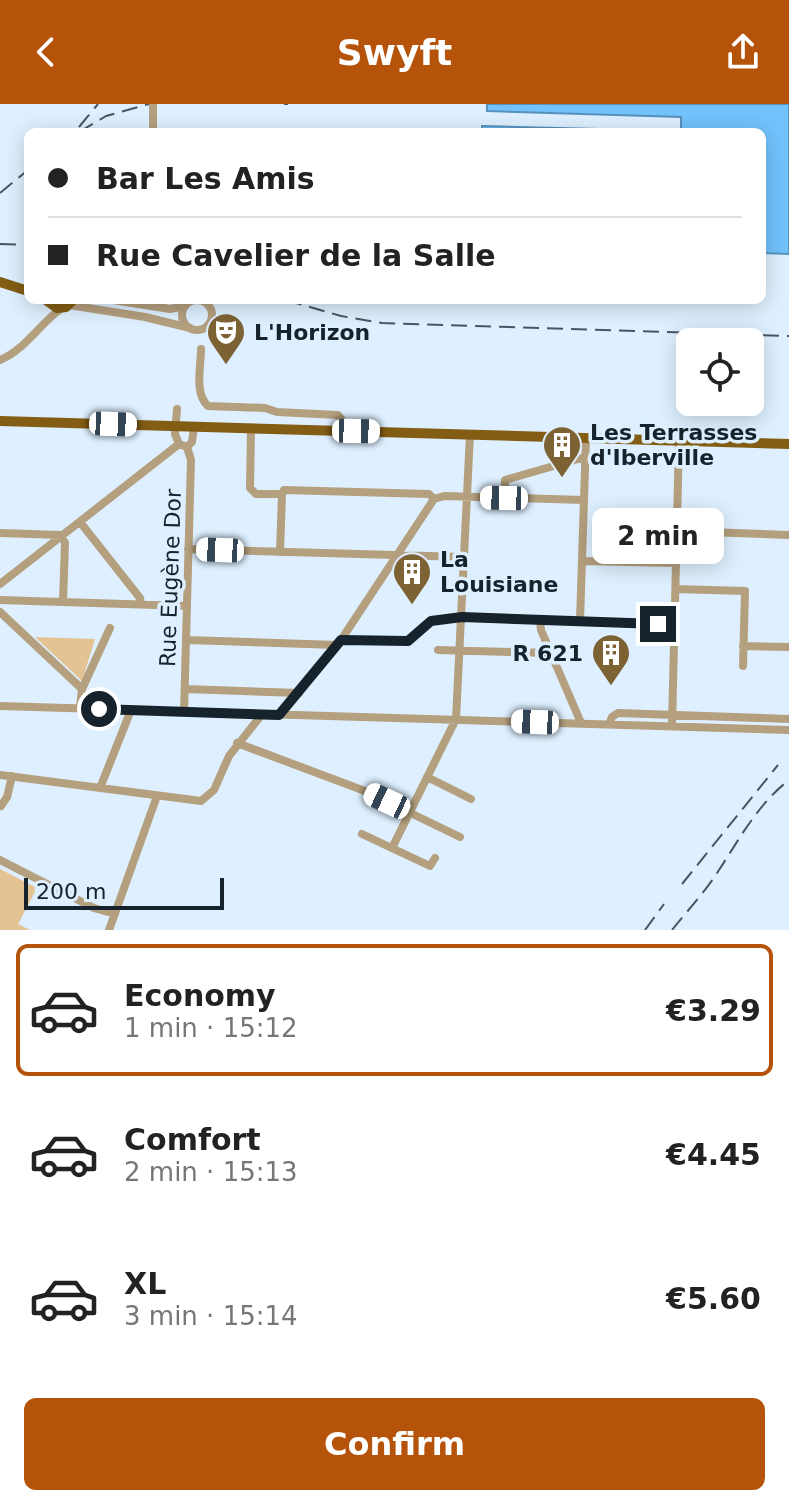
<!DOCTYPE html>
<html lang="en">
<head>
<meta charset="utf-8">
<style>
	:root { --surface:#fff; --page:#f6f6f6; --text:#222; --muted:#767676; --line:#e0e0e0; --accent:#b45309 }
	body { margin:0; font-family:"DejaVu Sans",sans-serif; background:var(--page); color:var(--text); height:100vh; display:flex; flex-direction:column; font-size:30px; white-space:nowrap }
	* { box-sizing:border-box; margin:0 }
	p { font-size:26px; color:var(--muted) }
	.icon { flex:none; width:44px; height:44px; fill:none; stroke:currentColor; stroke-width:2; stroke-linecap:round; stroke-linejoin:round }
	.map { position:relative; height:826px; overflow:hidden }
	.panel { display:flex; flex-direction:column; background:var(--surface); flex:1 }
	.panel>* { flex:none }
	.hud { position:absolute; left:24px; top:24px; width:742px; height:176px; border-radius:12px; box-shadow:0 4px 20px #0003; display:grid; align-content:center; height:176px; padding:0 24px; background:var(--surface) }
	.buttons { position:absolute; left:676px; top:224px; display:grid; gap:16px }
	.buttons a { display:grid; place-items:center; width:88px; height:88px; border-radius:12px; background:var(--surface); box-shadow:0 4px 20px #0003; font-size:40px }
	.scale { position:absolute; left:24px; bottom:20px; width:200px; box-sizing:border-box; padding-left:8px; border:4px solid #17232c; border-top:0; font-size:22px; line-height:28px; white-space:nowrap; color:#17232c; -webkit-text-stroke:6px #def0ff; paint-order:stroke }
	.end { position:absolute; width:36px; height:36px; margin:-18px; border:10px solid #17232c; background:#fff; box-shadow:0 0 0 4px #fff }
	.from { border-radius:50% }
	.bubble { position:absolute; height:56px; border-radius:12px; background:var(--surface); box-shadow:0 4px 20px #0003; font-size:26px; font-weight:700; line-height:56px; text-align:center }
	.car { position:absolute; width:24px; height:48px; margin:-24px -12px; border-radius:10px; box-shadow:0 0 6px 2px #0007; background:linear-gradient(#fff 24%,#345 0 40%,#fff 0 76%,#345 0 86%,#fff 0) }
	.hud b { display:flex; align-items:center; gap:28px; height:76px; font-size:30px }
	.hud b+b { border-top:2px solid var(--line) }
	.hud i { width:20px; height:20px; background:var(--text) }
	ul { padding:14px 0 0; list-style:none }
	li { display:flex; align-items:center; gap:24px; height:132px; margin:0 16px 12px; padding:0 8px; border:4px solid transparent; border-radius:12px }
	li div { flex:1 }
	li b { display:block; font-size:30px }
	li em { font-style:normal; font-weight:700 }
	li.on { border-color:var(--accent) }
	li>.icon { width:72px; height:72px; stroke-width:1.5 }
	.button { display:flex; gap:16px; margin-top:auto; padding:16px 24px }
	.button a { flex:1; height:92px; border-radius:12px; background:var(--accent); color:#fff; font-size:32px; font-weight:700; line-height:92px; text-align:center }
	header { display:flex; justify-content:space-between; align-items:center; height:104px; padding:0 24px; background:var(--accent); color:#fff; font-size:36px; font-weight:700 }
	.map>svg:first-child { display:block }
</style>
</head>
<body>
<header><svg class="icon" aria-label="back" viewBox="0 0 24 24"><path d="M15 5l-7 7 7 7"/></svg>Swyft<svg class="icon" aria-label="share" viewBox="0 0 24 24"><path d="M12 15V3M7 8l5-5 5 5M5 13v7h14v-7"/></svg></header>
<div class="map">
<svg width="789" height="826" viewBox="0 0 789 826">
	<rect width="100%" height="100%" fill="#def0ff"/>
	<path fill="#e3c391" d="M 35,533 L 95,535 L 82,577 Z
		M 0,765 L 37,784 L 18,820 L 30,826 L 0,826 Z"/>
	<path fill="#72c2fc" stroke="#5792be" stroke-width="2" d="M 487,0 L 789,0 L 789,150 L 762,149 L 762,28 L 482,28 L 482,22 L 681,27 L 681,13 L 487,7 Z"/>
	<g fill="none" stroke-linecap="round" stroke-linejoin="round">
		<path stroke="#b49f7e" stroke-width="8" d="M 153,0 L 153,28
			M 113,196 L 170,205 L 185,202
			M182 211a15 15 0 1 1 30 0a15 15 0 1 1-30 0Z
			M 69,201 L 145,213 L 190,224
			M 201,245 C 201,262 194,290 208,302 L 265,304 L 277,308 L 338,311 L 342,316 L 343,327
			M 0,256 C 25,246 40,219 62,204
			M 177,305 L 175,330 L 179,340 L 187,343 L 192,338 L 194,323
			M 251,324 L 250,384 L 256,390 L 282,390
			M 504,394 L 505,376 L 585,353
			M 80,418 L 140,494 L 141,500
			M 677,427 L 789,431
			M 0,429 L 61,431 L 65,439 L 63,498
			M 188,445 L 464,453
			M 280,448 L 282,390 L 284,386 L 429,390 L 434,395
			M 582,457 L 676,459
			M 0,480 L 179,340
			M 676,485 L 745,487 L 743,562
			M 0,496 L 187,502
			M 0,508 L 82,585
			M 540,516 L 541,526 L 581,619
			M 580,517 L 586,334
			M 186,536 L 337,541
			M 341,536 L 408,537 L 431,517 L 462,513 L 675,520
			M 743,542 L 789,543
			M 438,546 L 550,549
			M 185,585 L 299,589
			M 0,602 L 789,626
			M 80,604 L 82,585 L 110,524
			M 184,608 L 191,356 L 187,343
			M 279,611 L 341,536 L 434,395 L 444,392 L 584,396
			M 609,620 L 612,613 L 618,609 L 789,615
			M 672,622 L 679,336
			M 237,639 L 365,687 L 460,733
			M 0,671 L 201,697 L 214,686 L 229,652 L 259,614 L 259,610
			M 427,673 L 471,695
			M 100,684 L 131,606
			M 1,702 L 7,693 L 12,672
			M 362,730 L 430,762 L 435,754
			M 392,744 L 456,615 L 470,330
			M 0,756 L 94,804 L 115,810
			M 109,826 L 157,692"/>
		<path stroke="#825d13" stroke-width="10" d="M 0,178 L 28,187
			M 46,196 L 57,204 L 66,203 L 73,196
			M 0,317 L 789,340"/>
		<path stroke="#495661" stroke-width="2" stroke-dasharray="16 8" stroke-linecap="butt" d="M 284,0 L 288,0
			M 79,23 L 98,0
			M 79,28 L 106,12 L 149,0
			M 0,89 L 28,66
			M 0,140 L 28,141
			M 286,196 L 341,212 L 382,219 L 789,232
			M 682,780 L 778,661
			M 645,826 L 664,800
			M 672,826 C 688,806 706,787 719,766 C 740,734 758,700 789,676"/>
	</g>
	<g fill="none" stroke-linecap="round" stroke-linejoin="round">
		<path stroke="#17232c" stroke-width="10" d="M 99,605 L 279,611 L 341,536 L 408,537 L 431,517 L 462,513 L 658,520"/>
	</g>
	<defs>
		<symbol id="theatre-pin" viewBox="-11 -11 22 30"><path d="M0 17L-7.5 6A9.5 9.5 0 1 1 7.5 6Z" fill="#7d6234" stroke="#def0ff"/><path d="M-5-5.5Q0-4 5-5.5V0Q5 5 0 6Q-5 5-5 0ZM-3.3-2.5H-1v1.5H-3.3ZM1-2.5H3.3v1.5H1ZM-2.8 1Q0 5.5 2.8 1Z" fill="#fff"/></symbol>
		<symbol id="building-pin" viewBox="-11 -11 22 30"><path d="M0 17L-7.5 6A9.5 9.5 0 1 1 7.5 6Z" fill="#7d6234" stroke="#def0ff"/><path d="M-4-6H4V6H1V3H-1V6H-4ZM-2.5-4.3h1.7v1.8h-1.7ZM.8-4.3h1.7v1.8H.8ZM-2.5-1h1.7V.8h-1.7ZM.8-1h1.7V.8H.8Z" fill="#fff"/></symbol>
	</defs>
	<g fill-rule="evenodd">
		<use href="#theatre-pin" x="204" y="206" width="44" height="60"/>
		<use href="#building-pin" x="540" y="319" width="44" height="60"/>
		<use href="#building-pin" x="390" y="446" width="44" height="60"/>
		<use href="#building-pin" x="589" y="527" width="44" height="60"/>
	</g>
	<g text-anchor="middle" stroke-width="7" stroke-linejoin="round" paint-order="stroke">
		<g font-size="22" font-weight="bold" fill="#17232c" stroke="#def0ff" text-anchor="start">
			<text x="254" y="236">L'Horizon</text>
			<text x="590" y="336">Les Terrasses<tspan x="590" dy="25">d'Iberville</tspan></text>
			<text x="440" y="463">La<tspan x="440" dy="25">Louisiane</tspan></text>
			<text x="583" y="557" text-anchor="end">R 621</text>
		</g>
		<g font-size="22" fill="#17232c" stroke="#def0ff">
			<text transform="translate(170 474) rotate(-88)" y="8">Rue Eugène Dor</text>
		</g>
	</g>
</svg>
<div class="buttons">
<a><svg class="icon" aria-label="locate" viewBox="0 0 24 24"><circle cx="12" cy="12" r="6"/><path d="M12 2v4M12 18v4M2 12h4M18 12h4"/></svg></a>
</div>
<div class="scale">200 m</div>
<i class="end from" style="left:99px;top:605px"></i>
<i class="end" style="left:658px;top:520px"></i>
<div class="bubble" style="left:592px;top:404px;width:132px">2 min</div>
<i class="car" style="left:113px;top:320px;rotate:92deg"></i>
<i class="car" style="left:356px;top:327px;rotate:91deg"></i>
<i class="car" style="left:504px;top:394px;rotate:271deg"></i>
<i class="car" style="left:220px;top:446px;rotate:272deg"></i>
<i class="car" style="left:535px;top:618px;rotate:272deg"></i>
<i class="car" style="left:387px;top:697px;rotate:295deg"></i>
<div class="hud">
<b><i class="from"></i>Bar Les Amis</b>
<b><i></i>Rue Cavelier de la Salle</b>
</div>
</div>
<section class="panel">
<ul>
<li class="on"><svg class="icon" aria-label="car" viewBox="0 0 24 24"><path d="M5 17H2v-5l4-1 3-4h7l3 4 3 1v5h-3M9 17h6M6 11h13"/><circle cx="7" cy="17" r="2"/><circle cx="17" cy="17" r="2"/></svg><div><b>Economy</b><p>1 min · 15:12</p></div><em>€3.29</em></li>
<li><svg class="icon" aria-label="car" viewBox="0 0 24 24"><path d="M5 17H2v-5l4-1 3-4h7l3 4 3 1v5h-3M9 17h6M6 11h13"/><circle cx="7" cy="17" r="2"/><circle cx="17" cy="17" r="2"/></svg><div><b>Comfort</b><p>2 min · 15:13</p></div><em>€4.45</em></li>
<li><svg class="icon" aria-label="car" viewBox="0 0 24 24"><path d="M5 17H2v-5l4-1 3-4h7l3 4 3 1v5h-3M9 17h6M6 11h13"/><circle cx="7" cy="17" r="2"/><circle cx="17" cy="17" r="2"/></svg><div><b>XL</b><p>3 min · 15:14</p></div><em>€5.60</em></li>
</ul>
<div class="button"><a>Confirm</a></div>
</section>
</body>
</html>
